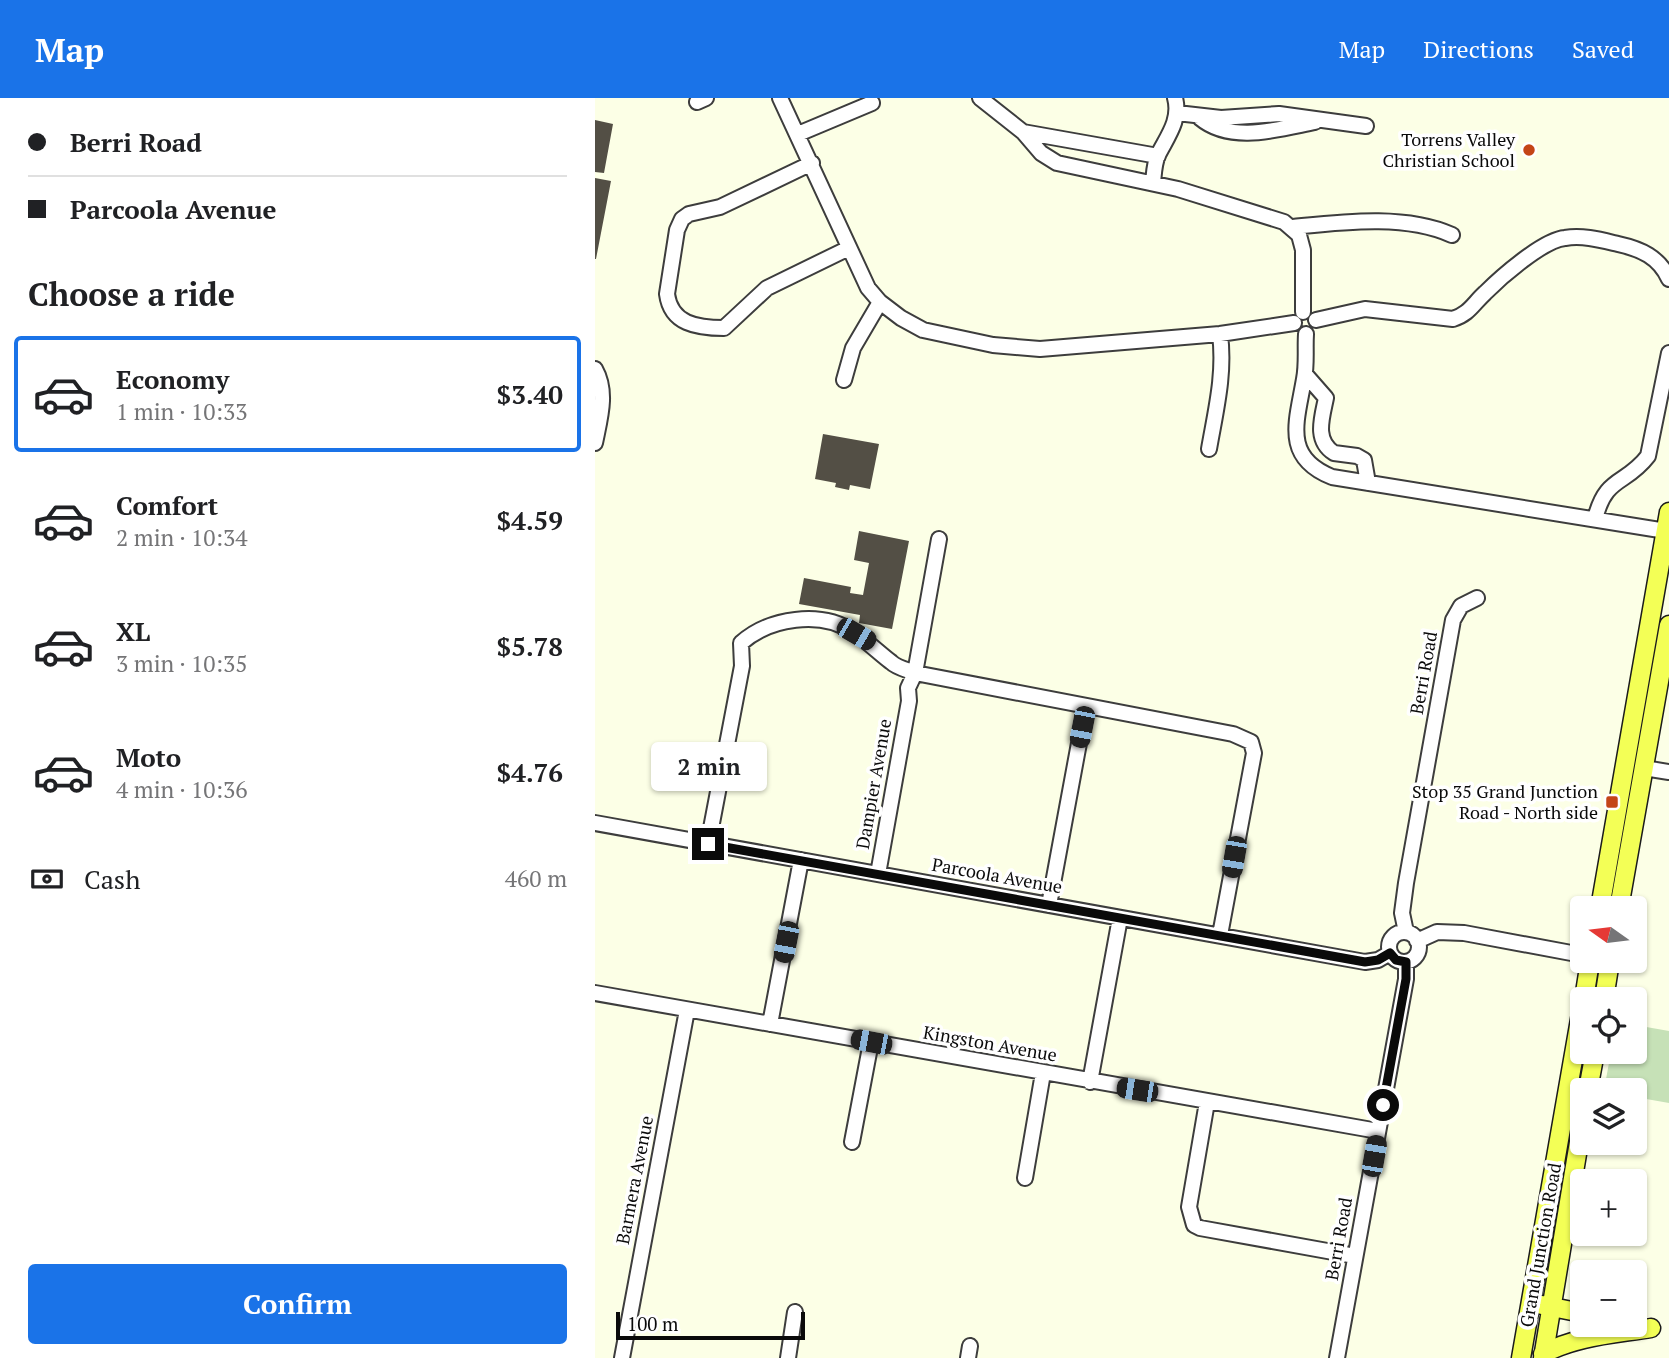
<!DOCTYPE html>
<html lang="en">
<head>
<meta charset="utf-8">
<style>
	:root { --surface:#fff; --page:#f2f2f2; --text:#202124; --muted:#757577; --line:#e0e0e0; --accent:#1a73e8 }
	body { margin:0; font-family:"PT Serif",serif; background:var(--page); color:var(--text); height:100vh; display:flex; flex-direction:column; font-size:26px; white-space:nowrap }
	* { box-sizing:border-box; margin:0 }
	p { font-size:23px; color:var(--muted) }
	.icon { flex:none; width:38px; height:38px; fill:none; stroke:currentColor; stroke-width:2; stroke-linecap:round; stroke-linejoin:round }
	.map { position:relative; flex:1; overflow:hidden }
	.details { display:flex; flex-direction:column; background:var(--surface); width:595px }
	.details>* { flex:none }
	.banner { display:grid; align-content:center; height:154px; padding:0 28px; background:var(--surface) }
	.needle { width:46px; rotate:284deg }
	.fabs { position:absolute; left:975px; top:798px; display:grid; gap:14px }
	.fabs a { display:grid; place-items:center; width:77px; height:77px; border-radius:7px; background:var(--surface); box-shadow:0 2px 5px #0004; font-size:35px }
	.scale { position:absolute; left:21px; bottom:18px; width:189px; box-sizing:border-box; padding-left:7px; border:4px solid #0a0a0a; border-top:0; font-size:19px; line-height:24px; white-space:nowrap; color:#0a0a0a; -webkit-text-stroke:5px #fff; paint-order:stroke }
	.end { position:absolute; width:32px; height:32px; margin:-16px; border:9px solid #0a0a0a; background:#fff; box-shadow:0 0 0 4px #fff }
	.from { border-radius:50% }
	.bubble { position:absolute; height:49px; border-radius:7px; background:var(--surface); box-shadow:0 2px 5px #0004; font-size:23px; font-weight:800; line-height:49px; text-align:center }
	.car { position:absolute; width:21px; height:42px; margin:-21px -10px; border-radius:9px; box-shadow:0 0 5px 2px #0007; background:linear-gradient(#222 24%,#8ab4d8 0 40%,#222 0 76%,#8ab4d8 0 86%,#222 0) }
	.banner b { display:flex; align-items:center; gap:24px; height:66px; font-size:26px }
	.banner b+b { border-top:2px solid var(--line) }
	.banner i { width:18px; height:18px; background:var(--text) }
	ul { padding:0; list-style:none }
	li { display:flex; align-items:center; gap:21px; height:116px; margin:0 14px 10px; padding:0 14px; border:4px solid transparent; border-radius:7px }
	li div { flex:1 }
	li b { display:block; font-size:26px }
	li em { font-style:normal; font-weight:800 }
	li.on { border-color:var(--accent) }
	li>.icon { width:63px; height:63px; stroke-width:1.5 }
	h2 { padding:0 28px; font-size:32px; line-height:84px }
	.pay { display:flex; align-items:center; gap:18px; height:77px; padding:0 28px; font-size:26px }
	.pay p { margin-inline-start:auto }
	.button { display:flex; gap:14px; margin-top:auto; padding:14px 28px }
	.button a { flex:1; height:80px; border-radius:7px; background:var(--accent); color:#fff; font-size:28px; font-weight:800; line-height:80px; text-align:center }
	header { display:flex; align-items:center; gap:42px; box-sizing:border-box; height:98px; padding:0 35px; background:var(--accent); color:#fff }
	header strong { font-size:33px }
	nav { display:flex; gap:38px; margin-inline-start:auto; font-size:24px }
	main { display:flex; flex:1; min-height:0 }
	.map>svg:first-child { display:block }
</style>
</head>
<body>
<header>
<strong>Map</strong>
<nav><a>Map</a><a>Directions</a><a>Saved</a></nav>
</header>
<main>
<section class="details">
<div class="banner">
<b><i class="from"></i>Berri Road</b>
<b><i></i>Parcoola Avenue</b>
</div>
<h2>Choose a ride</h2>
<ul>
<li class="on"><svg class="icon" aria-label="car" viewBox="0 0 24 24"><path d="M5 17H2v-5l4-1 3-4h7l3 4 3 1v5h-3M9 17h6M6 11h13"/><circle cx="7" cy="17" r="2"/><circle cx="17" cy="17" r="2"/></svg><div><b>Economy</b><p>1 min · 10:33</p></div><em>$3.40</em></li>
<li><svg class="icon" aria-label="car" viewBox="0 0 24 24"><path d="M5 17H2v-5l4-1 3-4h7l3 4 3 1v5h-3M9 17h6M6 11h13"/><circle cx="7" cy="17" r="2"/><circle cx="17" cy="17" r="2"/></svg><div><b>Comfort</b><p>2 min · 10:34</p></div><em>$4.59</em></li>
<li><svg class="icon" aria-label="car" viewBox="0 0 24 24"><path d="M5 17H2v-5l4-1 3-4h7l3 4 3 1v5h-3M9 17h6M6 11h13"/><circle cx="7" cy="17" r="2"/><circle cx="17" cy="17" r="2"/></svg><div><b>XL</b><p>3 min · 10:35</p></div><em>$5.78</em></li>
<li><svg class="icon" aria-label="car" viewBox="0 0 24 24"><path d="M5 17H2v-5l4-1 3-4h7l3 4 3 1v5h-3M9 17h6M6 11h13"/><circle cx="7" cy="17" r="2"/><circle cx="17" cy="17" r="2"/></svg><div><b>Moto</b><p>4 min · 10:36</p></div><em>$4.76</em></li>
</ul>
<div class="pay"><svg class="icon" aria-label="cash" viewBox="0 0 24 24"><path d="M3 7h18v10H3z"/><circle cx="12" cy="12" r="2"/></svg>Cash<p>460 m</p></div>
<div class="button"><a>Confirm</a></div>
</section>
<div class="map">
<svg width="1074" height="1260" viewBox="0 0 1074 1260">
	<rect width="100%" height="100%" fill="#fcffe6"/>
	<path fill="#c6e1b7" d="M 1040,927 L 1074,933 L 1074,1005 L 1040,999 L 1040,992 L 1009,992 L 1016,954 L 1040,954 Z"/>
	<path fill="#534f45" d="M 0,22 L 18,26 L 9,75 L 0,74 Z
		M 0,80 L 16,83 L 1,161 L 0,161 Z
		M 228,336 L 284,346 L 275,391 L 255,387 L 254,392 L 240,389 L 241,385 L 220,381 Z
		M 264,433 L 314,443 L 297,531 L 264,525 L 265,517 L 204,506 L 209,480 L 256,489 L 255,495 L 268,497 L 274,465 L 259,462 Z"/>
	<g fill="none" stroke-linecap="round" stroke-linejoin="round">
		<defs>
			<path id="minor" d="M 185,0 L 273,190 L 285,204 L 306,220 L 328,232 L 398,247 L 445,251 L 625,236 L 699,225
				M 385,0 L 428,34 L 446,55 L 462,65 L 583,91 L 689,124 L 704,137 L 708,152 L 708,214
				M 102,4 L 111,0
				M 582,15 L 626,20 L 684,16 L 771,28
				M 605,20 C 636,46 684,31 720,24
				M 428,34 L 563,58
				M 203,36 L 277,5
				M 217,65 L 125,109 L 94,116 L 87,121 L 82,132 L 72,196 C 76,226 102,230 129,230 L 172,190 L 254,150
				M 558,85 C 559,76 559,66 563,57 C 572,39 586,22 580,0
				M 698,129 C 748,124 810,116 857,137
				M 721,222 L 770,211 L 858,221 C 874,216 878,206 890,195 C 906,179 948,142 970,140 C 988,137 1006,142 1023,146 C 1046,151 1064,159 1074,181
				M 711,236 C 710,251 712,266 709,281 C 702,323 687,359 737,379 L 1071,433
				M 0,271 C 13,294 5,320 0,345
				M 710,276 L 731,300 C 727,320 719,342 739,355 L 762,358 L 769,362 L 773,385
				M 249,282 L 258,250 L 285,204
				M 614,351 C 621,311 630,276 625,236
				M 1000,421 C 1011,377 1030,388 1053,358 L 1074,255
				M 1049,670 L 1074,674
				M 0,725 L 770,864 L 783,862 L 795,855
				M 113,746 L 147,568 L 146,545 C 174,520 226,512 258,534 C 272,543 283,554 296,564 C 302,570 313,572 320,575 L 344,441
				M 283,776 L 314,603 L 313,590 L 320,575 L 638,636 L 656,644 L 659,655 L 625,837
				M 454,807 L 487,629
				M794 849a15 15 0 1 1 30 0a15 15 0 1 1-30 0Z
				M 811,834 L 807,815 L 811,785 L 858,522 L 866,508 L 882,500
				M 822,843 L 842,834 L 869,835 L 987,857
				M 0,895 L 783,1033
				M 175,926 L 206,762
				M 495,984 L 525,820
				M 612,1004 L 594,1109 L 599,1127 L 605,1130 L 760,1158
				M 257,1044 L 276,944
				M 430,1080 L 448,975
				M 27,1260 L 92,912
				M 193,1260 L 200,1214
				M 373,1260 L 375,1248
				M 742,1260 L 811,881 L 811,864"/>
			<path id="major" d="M 1005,810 L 1074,414
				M 1024,810 L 1074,527
				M 989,901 L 995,863
				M 1009,901 L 1015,863
				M 993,992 L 1000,954
				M 947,1207 L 987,1215
				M 948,1256 C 980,1238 1020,1236 1056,1230
				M 926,1260 L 987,910
				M 948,1260 L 987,1026"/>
		</defs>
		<use href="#minor" stroke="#3d3d3d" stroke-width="18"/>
		<use href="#major" stroke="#1b1b1b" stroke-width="21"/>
		<use href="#minor" stroke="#fff" stroke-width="14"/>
		<use href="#major" stroke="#f3ff56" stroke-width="18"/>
	</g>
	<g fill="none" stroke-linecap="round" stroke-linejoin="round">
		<path stroke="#0a0a0a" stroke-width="9" d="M 113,746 L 770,864 L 783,862 L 795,855 L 801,862 L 811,864 L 811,881 L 788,1007"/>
	</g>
	<g fill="#c44517" stroke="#fff" stroke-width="2.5">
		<circle cx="934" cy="52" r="7"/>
		<rect x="1010" y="697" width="14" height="14" rx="3.5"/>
	</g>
	<g text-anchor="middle" stroke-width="7" stroke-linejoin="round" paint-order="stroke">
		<g font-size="18" fill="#0a0a0a" stroke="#fff" text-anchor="end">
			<text x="920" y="48">Torrens Valley<tspan x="920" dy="21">Christian School</tspan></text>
			<text x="1003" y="700">Stop 35 Grand Junction<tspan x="1003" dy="21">Road - North side</tspan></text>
		</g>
		<g font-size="18" fill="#0a0a0a" stroke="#fff">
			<text transform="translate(829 575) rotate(-80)" y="6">Berri Road</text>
			<text transform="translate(279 686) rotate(-80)" y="6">Dampier Avenue</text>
			<text transform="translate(402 778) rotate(10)" y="6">Parcoola Avenue</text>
			<text transform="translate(395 946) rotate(10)" y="6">Kingston Avenue</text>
			<text transform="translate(40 1082) rotate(-79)" y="6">Barmera Avenue</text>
			<text transform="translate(744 1141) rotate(-80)" y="6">Berri Road</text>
			<text transform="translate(946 1147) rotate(-80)" y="6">Grand Junction Road</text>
		</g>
	</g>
</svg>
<div class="fabs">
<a><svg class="needle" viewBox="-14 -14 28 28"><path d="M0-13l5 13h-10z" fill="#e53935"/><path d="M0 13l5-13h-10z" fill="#757577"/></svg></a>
<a><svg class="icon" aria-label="locate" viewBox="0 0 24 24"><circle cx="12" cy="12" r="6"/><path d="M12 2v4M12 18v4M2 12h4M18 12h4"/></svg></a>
<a><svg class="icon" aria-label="layers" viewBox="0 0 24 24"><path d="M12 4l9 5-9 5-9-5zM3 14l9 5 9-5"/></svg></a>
<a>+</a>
<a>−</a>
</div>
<div class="scale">100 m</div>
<i class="end from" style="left:788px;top:1007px"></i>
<i class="end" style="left:113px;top:746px"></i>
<div class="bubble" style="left:56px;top:644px;width:116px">2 min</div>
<i class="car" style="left:261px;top:536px;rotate:120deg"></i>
<i class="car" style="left:487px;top:629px;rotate:191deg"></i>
<i class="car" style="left:639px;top:759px;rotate:190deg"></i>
<i class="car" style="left:191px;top:844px;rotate:191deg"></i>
<i class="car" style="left:276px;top:944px;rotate:281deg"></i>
<i class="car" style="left:542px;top:992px;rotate:279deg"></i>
<i class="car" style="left:779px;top:1058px;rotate:10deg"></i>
</div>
</main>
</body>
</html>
